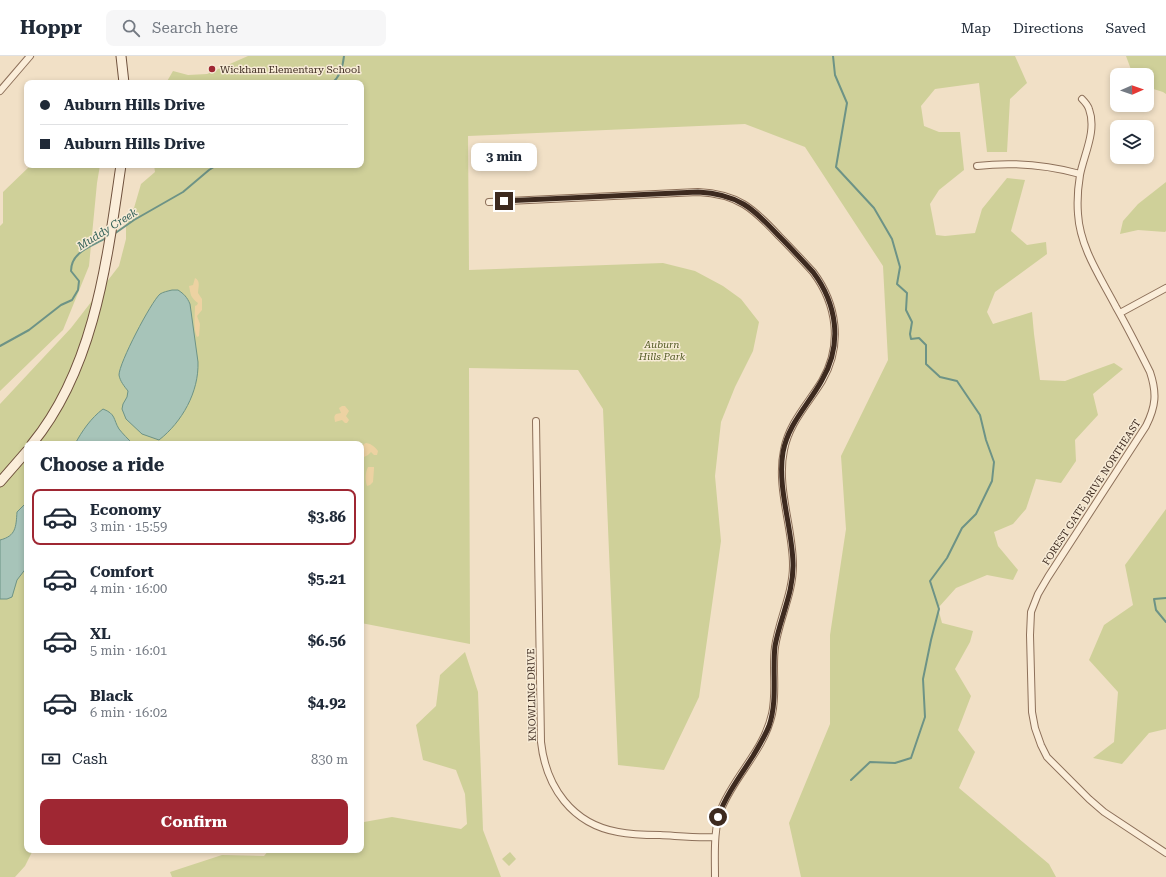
<!DOCTYPE html>
<html lang="en">
<head>
<meta charset="utf-8">
<style>
	:root { --surface:#fff; --page:#f6f6f7; --text:#1f2937; --muted:#747a83; --line:#e0e1e3; --accent:#9f2733 }
	body { margin:0; font-family:"Roboto Serif",serif; background:var(--page); color:var(--text); height:100vh; display:flex; flex-direction:column; font-size:15px; white-space:nowrap }
	* { box-sizing:border-box; margin:0 }
	p { font-size:13px; color:var(--muted) }
	.icon { flex:none; width:22px; height:22px; fill:none; stroke:currentColor; stroke-width:2; stroke-linecap:round; stroke-linejoin:round }
	.map { position:relative; flex:1; overflow:hidden }
	.details { position:absolute; left:24px; top:385px; width:340px; height:412px; display:flex; flex-direction:column; background:var(--surface); border-radius:8px; box-shadow:0 2px 6px #0003 }
	.details>* { flex:none }
	.banner { position:absolute; left:24px; top:24px; width:340px; height:88px; border-radius:8px; box-shadow:0 2px 6px #0003; display:grid; align-content:center; height:88px; padding:0 16px; background:var(--surface) }
	.needle { width:26px; rotate:88deg }
	.tools { position:absolute; left:1110px; top:12px; display:grid; gap:8px }
	.tools a { display:grid; place-items:center; width:44px; height:44px; border-radius:8px; background:var(--surface); box-shadow:0 2px 6px #0003; font-size:20px }
	.end { position:absolute; width:18px; height:18px; margin:-9px; border:5px solid #3d2a1f; background:#fff; box-shadow:0 0 0 2px #fff }
	.from { border-radius:50% }
	.bubble { position:absolute; height:28px; border-radius:8px; background:var(--surface); box-shadow:0 2px 6px #0003; font-size:13px; font-weight:700; line-height:28px; text-align:center }
	.banner b { display:flex; align-items:center; gap:14px; height:38px; font-size:15px }
	.banner b+b { border-top:1px solid var(--line) }
	.banner i { width:10px; height:10px; background:var(--text) }
	ul { padding:0; list-style:none }
	li { display:flex; align-items:center; gap:12px; height:56px; margin:0 8px 6px; padding:0 8px; border:2px solid transparent; border-radius:8px }
	li div { flex:1 }
	li b { display:block; font-size:15px }
	li em { font-style:normal; font-weight:700 }
	li.active { border-color:var(--accent) }
	li>.icon { width:36px; height:36px; stroke-width:1.5 }
	h2 { padding:0 16px; font-size:18px; line-height:48px }
	.pay { display:flex; align-items:center; gap:10px; height:44px; padding:0 16px; font-size:15px }
	.pay p { margin-inline-start:auto }
	.primary-button { display:flex; gap:8px; margin-top:auto; padding:8px 16px }
	.primary-button a { flex:1; height:46px; border-radius:8px; background:var(--accent); color:#fff; font-size:16px; font-weight:700; line-height:46px; text-align:center }
	header { display:flex; align-items:center; gap:24px; box-sizing:border-box; height:56px; padding:0 20px; background:var(--surface); border-bottom:1px solid var(--line) }
	header strong { font-size:19px }
	nav { display:flex; gap:22px; margin-inline-start:auto; font-size:14px }
	.search { width:280px; height:36px; background:var(--page); display:flex; align-items:center; gap:10px; box-sizing:border-box; padding:0 14px; border-radius:8px; color:var(--muted); font-size:15px }
	.map>svg:first-child { display:block }
</style>
</head>
<body>
<header>
<strong>Hoppr</strong>
<div class="search"><svg class="icon" aria-label="search" viewBox="0 0 24 24"><circle cx="10" cy="10" r="6"/><path d="M15 15l6 6"/></svg>Search here</div>
<nav><a>Map</a><a>Directions</a><a>Saved</a></nav>
</header>
<div class="map">
<svg width="1166" height="821" viewBox="0 0 1166 821">
	<rect width="100%" height="100%" fill="#f1e0c6"/>
	<path fill="#cfd099" d="M 248,0 L 1015,0 L 1027,27 L 1010,43 L 1007,96 L 987,96 L 979,27 L 935,33 L 921,50 L 924,70 L 939,76 L 960,76 L 964,114 L 939,134 L 930,148 L 936,179 L 945,180 L 975,177 L 982,153 L 1007,122 L 1025,124 L 1011,175 L 1027,189 L 1046,186 L 1047,198 L 995,236 L 987,256 L 993,268 L 1032,256 L 1034,278 L 1040,324 L 1065,325 L 1114,307 L 1123,313 L 1093,338 L 1098,359 L 1075,384 L 1076,405 L 1061,427 L 1036,423 L 1026,453 L 1013,468 L 994,476 L 998,490 L 1018,514 L 1013,524 L 987,519 L 956,532 L 938,552 L 942,567 L 973,575 L 970,586 L 955,613 L 971,640 L 958,674 L 975,696 L 959,732 L 1049,808 L 1056,821 L 801,821 L 789,767 L 830,668 L 830,579 L 846,473 L 841,400 L 888,304 L 883,210 L 805,91 L 745,68 L 468,80 L 469,214 L 663,207 L 695,215 L 723,230 L 741,243 L 759,266 L 753,295 L 735,331 L 721,366 L 715,420 L 721,485 L 699,641 L 664,714 L 618,709 L 603,353 L 578,314 L 469,312 L 470,588 L 361,567 L 361,388 L 27,388 L 27,794 L 33,794 L 25,810 L 15,821 L 0,821 L 0,348 L 71,272 L 119,210 L 126,183 L 126,159 L 134,152 L 141,128 L 155,116 L 154,109 L 361,109 L 361,27 L 166,27 L 173,15 L 188,19 L 207,18 Z
		M 1126,0 L 1166,0 L 1166,38 L 1163,36 L 1147,31 L 1147,19 L 1133,19 Z
		M 31,109 L 100,109 L 97,127 L 89,210 L 63,274 L 0,335 L 0,170 L 3,167 L 3,136 Z
		M 1166,126 L 1166,175 L 1165,176 L 1138,174 L 1120,178 L 1123,165 L 1138,148 Z
		M 1166,453 L 1166,673 L 1149,677 L 1122,708 L 1093,702 L 1114,686 L 1118,636 L 1089,604 L 1104,569 L 1133,549 L 1125,509 Z
		M 465,596 L 478,636 L 483,774 L 501,821 L 172,821 L 170,816 L 222,799 L 264,800 L 269,794 L 361,794 L 361,763 L 364,766 L 392,761 L 461,773 L 467,768 L 465,738 L 456,714 L 423,704 L 416,669 L 436,650 L 440,619 Z
		M 510,796 L 516,803 L 509,810 L 502,803 Z"/>
	<path fill="#edd2a2" d="M 195,222 C 201,225 198,231 198,237 L 202,243 L 202,254 L 197,260 L 200,268 L 199,280 L 197,281 C 193,272 195,260 195,250 L 197,249 L 198,247 C 190,241 191,239 189,230 L 193,229 Z
		M 342,350 L 345,350 L 349,355 L 346,360 L 349,364 L 347,367 L 345,367 L 342,364 L 335,366 C 335,363 333,361 336,358 L 341,357 L 339,352 Z
		M 366,387 C 372,388 375,391 378,395 L 377,399 L 374,399 L 371,396 L 368,399 L 364,401 L 362,396 L 364,393 L 362,391 L 364,388 Z
		M 368,411 L 374,411 L 374,413 L 373,426 L 370,429 L 367,430 C 365,424 365,417 368,411 Z"/>
	<path fill="#a7c4b9" stroke="#6d9386" d="M 172,234 L 178,234 C 184,238 187,241 190,248 L 198,306 C 199,336 182,366 159,384 L 142,378 L 126,363 L 122,353 L 123,348 L 127,341 L 128,335 C 124,330 120,325 119,319 C 119,307 151,246 160,238 C 163,236 168,235 172,234 Z
		M 103,353 C 116,358 113,363 119,373 C 123,378 128,383 133,388 L 75,388 C 82,375 91,362 103,353 Z
		M 27,446 L 27,511 L 17,524 L 12,541 L 7,543 L 0,543 L 0,484 C 16,480 16,471 17,456 Z"/>
	<g fill="none" stroke-linecap="round" stroke-linejoin="round">
		<path stroke="#6d9386" stroke-width="2" d="M 833,0 L 835,19 L 847,47 L 836,111 L 874,152 L 892,183 L 900,211 L 897,228 L 907,237 L 906,254 L 912,266 L 910,278 L 911,283 L 919,282 L 926,289 L 926,308 L 940,321 L 957,325 L 980,359 L 986,384 L 994,406 L 992,425 L 976,458 L 962,472 L 947,502 L 930,525 L 939,553 L 931,584 L 923,623 L 925,661 L 911,702 L 895,707 L 870,706 L 851,724
			M 332,27 C 340,21 343,10 344,0
			M 114,178 L 134,164 L 183,136 L 209,114 L 217,109
			M 0,290 L 29,274 L 61,249 L 72,244 L 78,234 L 79,225 L 71,215 C 71,195 93,190 106,182
			M 1166,542 L 1154,543 L 1156,554 L 1166,566"/>
		<defs>
			<path id="minor" d="M 0,35 L 30,0
				M 1082,43 C 1085,46 1088,50 1089,53 C 1097,75 1084,98 1080,119 C 1078,131 1077,145 1078,158 C 1080,192 1101,222 1116,251 C 1128,272 1139,294 1150,316 C 1157,337 1156,350 1146,370 L 1048,521 L 1038,538 L 1031,556 L 1030,579 L 1032,656 L 1035,672 L 1041,689 L 1047,701 L 1089,743 L 1104,756 L 1166,797
				M 977,110 C 1011,106 1047,109 1080,118
				M 489,146 L 698,136 C 738,138 753,152 779,180 C 791,192 802,204 813,216 C 837,248 843,289 822,325 C 808,348 789,367 784,394 C 776,431 793,472 793,509 C 793,538 779,563 775,591 C 772,613 777,636 772,658 C 764,694 736,718 722,751 C 713,773 715,798 715,821
				M 1120,257 L 1166,232
				M 536,365 L 541,686 C 546,731 572,768 618,776 C 632,779 646,779 660,779 C 679,780 697,782 715,781"/>
			<path id="secondary" d="M 121,0 L 124,27
				M 32,388 C 95,311 107,204 121,109
				M 0,426 L 27,395"/>
		</defs>
		<use href="#minor" stroke="#8d705a" stroke-width="8"/>
		<use href="#secondary" stroke="#6f513d" stroke-width="11"/>
		<use href="#minor" stroke="#fbeeda" stroke-width="6"/>
		<use href="#secondary" stroke="#fbeeda" stroke-width="9"/>
	</g>
	<g fill="none" stroke-linecap="round" stroke-linejoin="round">
		<path stroke="#3d2a1f" stroke-width="5" d="M 504,145 L 698,136 C 738,138 753,152 779,180 C 791,192 802,204 813,216 C 837,248 843,288 822,324 C 809,348 788,368 783,396 C 777,431 792,471 793,507 C 794,536 780,562 775,590 C 772,616 778,644 769,670 C 765,680 759,690 753,700 C 740,720 726,739 718,761"/>
	</g>
	<circle fill="#9f2733" stroke="#f7ebd6" stroke-width="1.5" cx="212" cy="13" r="4"/>
	<g text-anchor="middle" stroke-width="3" stroke-linejoin="round" paint-order="stroke">
		<g font-size="10" fill="#3d2a1f" stroke="#f7ebd6" text-anchor="start">
			<text x="220" y="17">Wickham Elementary School</text>
		</g>
		<g font-size="10" font-style="italic" fill="#525a24" stroke="#f7ebd6">
			<text x="662" y="292">Auburn<tspan x="662" dy="12">Hills Park</tspan></text>
		</g>
		<g font-size="10" fill="#3d2a1f" stroke="#f7ebd6">
			<text transform="translate(1091 436) rotate(-57)" y="4">FOREST GATE DRIVE NORTHEAST</text>
			<text transform="translate(531 639) rotate(-91)" y="4">KNOWLING DRIVE</text>
		</g>
		<g font-size="11" font-style="italic" fill="#2d5d55" stroke="#f7ebd6">
			<text transform="translate(107 173) rotate(-32)" y="4">Muddy Creek</text>
		</g>
	</g>
</svg>
<div class="tools">
<a><svg class="needle" viewBox="-14 -14 28 28"><path d="M0-13l5 13h-10z" fill="#e53935"/><path d="M0 13l5-13h-10z" fill="#747a83"/></svg></a>
<a><svg class="icon" aria-label="layers" viewBox="0 0 24 24"><path d="M12 4l9 5-9 5-9-5zM3 14l9 5 9-5"/></svg></a>
</div>
<i class="end from" style="left:718px;top:761px"></i>
<i class="end" style="left:504px;top:145px"></i>
<div class="bubble" style="left:471px;top:87px;width:66px">3 min</div>
<div class="banner">
<b><i class="from"></i>Auburn Hills Drive</b>
<b><i></i>Auburn Hills Drive</b>
</div>
<section class="details">
<h2>Choose a ride</h2>
<ul>
<li class="active"><svg class="icon" aria-label="car" viewBox="0 0 24 24"><path d="M5 17H2v-5l4-1 3-4h7l3 4 3 1v5h-3M9 17h6M6 11h13"/><circle cx="7" cy="17" r="2"/><circle cx="17" cy="17" r="2"/></svg><div><b>Economy</b><p>3 min · 15:59</p></div><em>$3.86</em></li>
<li><svg class="icon" aria-label="car" viewBox="0 0 24 24"><path d="M5 17H2v-5l4-1 3-4h7l3 4 3 1v5h-3M9 17h6M6 11h13"/><circle cx="7" cy="17" r="2"/><circle cx="17" cy="17" r="2"/></svg><div><b>Comfort</b><p>4 min · 16:00</p></div><em>$5.21</em></li>
<li><svg class="icon" aria-label="car" viewBox="0 0 24 24"><path d="M5 17H2v-5l4-1 3-4h7l3 4 3 1v5h-3M9 17h6M6 11h13"/><circle cx="7" cy="17" r="2"/><circle cx="17" cy="17" r="2"/></svg><div><b>XL</b><p>5 min · 16:01</p></div><em>$6.56</em></li>
<li><svg class="icon" aria-label="car" viewBox="0 0 24 24"><path d="M5 17H2v-5l4-1 3-4h7l3 4 3 1v5h-3M9 17h6M6 11h13"/><circle cx="7" cy="17" r="2"/><circle cx="17" cy="17" r="2"/></svg><div><b>Black</b><p>6 min · 16:02</p></div><em>$4.92</em></li>
</ul>
<div class="pay"><svg class="icon" aria-label="cash" viewBox="0 0 24 24"><path d="M3 7h18v10H3z"/><circle cx="12" cy="12" r="2"/></svg>Cash<p>830 m</p></div>
<div class="primary-button"><a>Confirm</a></div>
</section>
</div>
</body>
</html>
